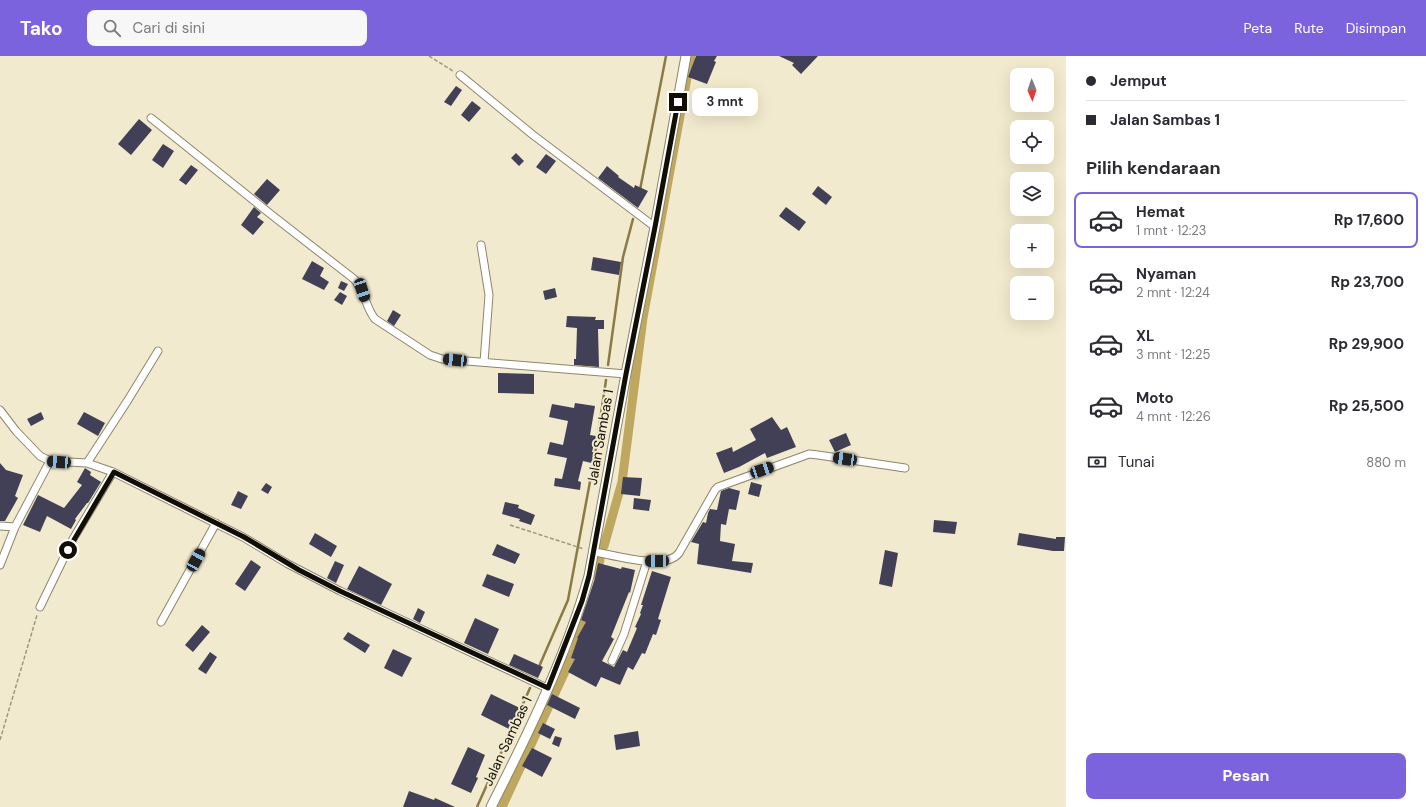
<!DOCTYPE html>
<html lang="id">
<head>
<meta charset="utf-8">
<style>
	:root { --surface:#fff; --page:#f7f7f7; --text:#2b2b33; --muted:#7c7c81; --line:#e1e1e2; --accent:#7c63de }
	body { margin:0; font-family:"DM Sans",sans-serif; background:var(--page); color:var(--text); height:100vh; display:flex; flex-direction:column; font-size:15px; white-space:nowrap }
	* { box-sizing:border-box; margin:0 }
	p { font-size:13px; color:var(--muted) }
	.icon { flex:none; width:22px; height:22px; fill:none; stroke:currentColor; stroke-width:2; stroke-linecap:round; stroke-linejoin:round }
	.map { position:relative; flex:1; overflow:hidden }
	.drawer { display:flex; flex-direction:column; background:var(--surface); width:360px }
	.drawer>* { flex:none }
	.top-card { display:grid; align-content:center; height:88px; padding:0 20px; background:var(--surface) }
	.needle { width:26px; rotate:178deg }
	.fabs { position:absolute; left:1010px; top:12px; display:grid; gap:8px }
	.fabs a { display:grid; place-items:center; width:44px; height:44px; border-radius:8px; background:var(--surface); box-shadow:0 4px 16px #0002; font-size:20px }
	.end { position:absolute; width:18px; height:18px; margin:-9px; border:5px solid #110e05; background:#fff; box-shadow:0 0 0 2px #fff }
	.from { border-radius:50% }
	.bubble { position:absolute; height:28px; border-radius:8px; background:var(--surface); box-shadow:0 4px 16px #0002; font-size:13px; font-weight:700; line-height:28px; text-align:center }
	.car { position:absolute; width:12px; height:24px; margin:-12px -6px; border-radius:5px; box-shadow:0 0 3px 1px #0007; background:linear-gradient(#222 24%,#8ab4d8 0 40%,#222 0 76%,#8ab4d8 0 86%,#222 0) }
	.top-card b { display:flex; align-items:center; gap:14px; height:38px; font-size:15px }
	.top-card b+b { border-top:1px solid var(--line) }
	.top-card i { width:10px; height:10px; background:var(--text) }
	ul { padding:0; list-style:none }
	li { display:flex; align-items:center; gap:12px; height:56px; margin:0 8px 6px; padding:0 12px; border:2px solid transparent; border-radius:8px }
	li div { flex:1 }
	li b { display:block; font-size:15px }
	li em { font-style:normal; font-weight:700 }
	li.active { border-color:var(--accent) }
	li>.icon { width:36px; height:36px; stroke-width:1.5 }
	h2 { padding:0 20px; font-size:18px; line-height:48px }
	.pay { display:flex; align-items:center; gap:10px; height:44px; padding:0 20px; font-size:15px }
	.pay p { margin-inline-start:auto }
	.primary-button { display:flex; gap:8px; margin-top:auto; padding:8px 20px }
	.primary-button a { flex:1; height:46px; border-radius:8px; background:var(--accent); color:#fff; font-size:16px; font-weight:700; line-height:46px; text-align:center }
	header { display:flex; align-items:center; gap:24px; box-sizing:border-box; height:56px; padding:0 20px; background:var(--accent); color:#fff }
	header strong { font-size:19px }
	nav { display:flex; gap:22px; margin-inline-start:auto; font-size:14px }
	.search { width:280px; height:36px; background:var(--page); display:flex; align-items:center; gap:10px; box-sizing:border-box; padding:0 14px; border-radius:8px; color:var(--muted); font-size:15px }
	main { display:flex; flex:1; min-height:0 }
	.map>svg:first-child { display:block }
</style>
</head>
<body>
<header>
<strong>Tako</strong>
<div class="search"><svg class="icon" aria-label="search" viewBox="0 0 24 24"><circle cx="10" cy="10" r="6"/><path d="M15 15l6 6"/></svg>Cari di sini</div>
<nav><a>Peta</a><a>Rute</a><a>Disimpan</a></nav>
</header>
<main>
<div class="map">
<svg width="1066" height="751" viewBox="0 0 1066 751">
	<rect width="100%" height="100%" fill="#f2eace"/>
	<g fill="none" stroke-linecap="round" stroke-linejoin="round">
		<path stroke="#8a7a45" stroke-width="2.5" d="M 640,134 L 666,0
			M 608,309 L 623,201 L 633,163
			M 595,399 L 606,324
			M 538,613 L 568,544 L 594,404
			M 477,751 L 530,632"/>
		<path stroke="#bea860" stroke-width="9" d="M 604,490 L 622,426 L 643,262 L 691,0
			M 596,519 L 600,504
			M 502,751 L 575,594 L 586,554"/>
	</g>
	<path fill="#424056" d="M 696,0 L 717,0 L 714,5 L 716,6 L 707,28 L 688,21 Z
		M 779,0 L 818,0 L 801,18 L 792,9 L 794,7 Z
		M 456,30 L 462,34 L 451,50 L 444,46 Z
		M 472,45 L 481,52 L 469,66 L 461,59 Z
		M 139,63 L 152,74 L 131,99 L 118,88 Z
		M 163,88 L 174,95 L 163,112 L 152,104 Z
		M 516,97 L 524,105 L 519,110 L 511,102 Z
		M 546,98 L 556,105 L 546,118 L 536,111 Z
		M 191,109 L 198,114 L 186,129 L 179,124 Z
		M 607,110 L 619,120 L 618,121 L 634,132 L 635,129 L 648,135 L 638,152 L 598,122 Z
		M 267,123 L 280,134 L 267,149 L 254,138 Z
		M 818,130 L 832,141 L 826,149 L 812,138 Z
		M 254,151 L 261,157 L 257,161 L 264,166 L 253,179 L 241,169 Z
		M 786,151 L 806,166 L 799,175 L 779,160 Z
		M 593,201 L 621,206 L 619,219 L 591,214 Z
		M 312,205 L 324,212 L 320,220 L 329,226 L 324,234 L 302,223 Z
		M 341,225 L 348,228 L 344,235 L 338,232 Z
		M 555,232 L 557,241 L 545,244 L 543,235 Z
		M 340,236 L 347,240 L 342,249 L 334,244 Z
		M 393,254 L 401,259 L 394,270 L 387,265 Z
		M 567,260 L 596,261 L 595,264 L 604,264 L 604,273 L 598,273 L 599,311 L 574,309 L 574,303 L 576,303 L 577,272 L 566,271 Z
		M 498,317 L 534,318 L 534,338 L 498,337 Z
		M 575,347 L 595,350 L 590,379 L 596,380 L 592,396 L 598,398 L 596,408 L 583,405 L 578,425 L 581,426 L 580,434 L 554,430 L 555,422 L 562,423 L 567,402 L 547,398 L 550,386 L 563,389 L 568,365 L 549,361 L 552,348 L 574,352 Z
		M 41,356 L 44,363 L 31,370 L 27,363 Z
		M 84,356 L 105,367 L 98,380 L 77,368 Z
		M 772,361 L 781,374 L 787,371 L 796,391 L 767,402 L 765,397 L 739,411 L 724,417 L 716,397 L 732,391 L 733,396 L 756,384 L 750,373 Z
		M 846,377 L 851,389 L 835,396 L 829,384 Z
		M 0,407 L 6,414 L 23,419 L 15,440 L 18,442 L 5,465 L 0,465 Z
		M 85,412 L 91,416 L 90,419 L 101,426 L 88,447 L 87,447 L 75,463 L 76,464 L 71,473 L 47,460 L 40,476 L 23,469 L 38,439 L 64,452 L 82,429 L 77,426 Z
		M 623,421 L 642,422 L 640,440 L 621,438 Z
		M 751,426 L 762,429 L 759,441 L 748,438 Z
		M 266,427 L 272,431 L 268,438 L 261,434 Z
		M 729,432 L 740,435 L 736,454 L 729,453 L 726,469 L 721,468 L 720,485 L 735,488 L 732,505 L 753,507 L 751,517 L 697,508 L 699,488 L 691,486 L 703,466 L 706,467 L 708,457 L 710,453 L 717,454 L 721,435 Z
		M 238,435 L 248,440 L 241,453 L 231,449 Z
		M 634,442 L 651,444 L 649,455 L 633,453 Z
		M 505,446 L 519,449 L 518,452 L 535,459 L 531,469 L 519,465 L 520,463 L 502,458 Z
		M 934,464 L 957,466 L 955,478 L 933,476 Z
		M 315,477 L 337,490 L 331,501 L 309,488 Z
		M 1019,477 L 1056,483 L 1056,481 L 1065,481 L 1064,495 L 1053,495 L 1017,489 Z
		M 497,488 L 520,498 L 515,508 L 492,499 Z
		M 885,494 L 898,497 L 892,531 L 879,528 Z
		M 251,504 L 261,511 L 245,535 L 235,528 Z
		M 335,505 L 344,509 L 336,527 L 327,522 Z
		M 598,507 L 621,513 L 622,511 L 635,514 L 630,537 L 629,536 L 611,581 L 614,583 L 602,605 L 614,611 L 623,594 L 627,596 L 637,572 L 635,571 L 641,558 L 640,557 L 643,549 L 641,549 L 652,515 L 671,521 L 658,563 L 661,564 L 656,579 L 653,578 L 645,598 L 642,597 L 633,614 L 628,611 L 620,629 L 601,621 L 596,631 L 568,616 L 575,603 L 571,602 L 578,582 L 577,582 L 586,566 L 581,564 L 595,522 Z
		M 359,510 L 392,528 L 381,549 L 347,533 Z
		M 487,518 L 514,528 L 509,541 L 482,530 Z
		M 418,552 L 425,556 L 420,567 L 413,563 Z
		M 475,562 L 499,573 L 488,598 L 464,587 Z
		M 202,569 L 210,576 L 193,596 L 185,589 Z
		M 348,576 L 370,589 L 365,597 L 343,583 Z
		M 393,593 L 412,602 L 402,621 L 384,612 Z
		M 210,596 L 217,601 L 206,618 L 198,613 Z
		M 514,598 L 543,611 L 538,622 L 509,609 Z
		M 491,638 L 522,653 L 511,674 L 481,659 Z
		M 552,638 L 580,652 L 575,663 L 547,649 Z
		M 543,667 L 555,673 L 550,683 L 538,677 Z
		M 638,675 L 640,690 L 616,694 L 614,679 Z
		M 555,680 L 562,682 L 559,691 L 552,688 Z
		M 468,691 L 485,699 L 476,721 L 478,722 L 471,737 L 451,728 Z
		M 532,692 L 552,702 L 542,721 L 522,710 Z
		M 409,735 L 434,744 L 435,742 L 455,751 L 403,751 Z"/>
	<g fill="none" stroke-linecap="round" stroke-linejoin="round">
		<defs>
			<path id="minor" d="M 460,19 L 533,79 L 655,171
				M 151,62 L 273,160 L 354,223 C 365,234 365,251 375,263 L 430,299 L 442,303 L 626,318
				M 481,189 L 489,239 L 484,306
				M 0,354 L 16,375 L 40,400 L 50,405 L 87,407 L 113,416 L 243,481 L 288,508 L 340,535 L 547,632
				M 87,407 L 128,344 L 158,295
				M 0,470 L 15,471
				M 595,496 C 614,499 666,515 679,497 L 715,434 L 718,431 L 801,401 L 809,398 L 818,399 L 905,412
				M 0,509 L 15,471 L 50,405
				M 40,551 L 73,483 L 113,416
				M 161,566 L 216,467
				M 612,605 L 624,578 L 647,505"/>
			<path id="tertiary" d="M 491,751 C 528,678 567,599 589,520 L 626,318 L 655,171 L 686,0"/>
		</defs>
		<use href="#minor" stroke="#8d856c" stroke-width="9"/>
		<use href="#tertiary" stroke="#8d856c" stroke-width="11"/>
		<path stroke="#9d9782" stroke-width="1.5" stroke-dasharray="4 2" stroke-linecap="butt" d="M 429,0 L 453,15
			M 510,469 L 584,493
			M 0,684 L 37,559"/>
		<use href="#minor" stroke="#fff" stroke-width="7"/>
		<use href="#tertiary" stroke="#fff" stroke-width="9"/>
	</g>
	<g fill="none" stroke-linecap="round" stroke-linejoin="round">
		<path stroke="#110e05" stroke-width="5" d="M 68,494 L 114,416 L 244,481 L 299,514 L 340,535 L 548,632 L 582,545 L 589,520 L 626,318 L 655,171 L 678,46"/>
	</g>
	<g text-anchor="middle" stroke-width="4" stroke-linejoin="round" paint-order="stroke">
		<g font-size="14" fill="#110e05" stroke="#f2eace">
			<text transform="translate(600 381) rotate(-80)" y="5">Jalan Sambas 1</text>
			<text transform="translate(507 685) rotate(-65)" y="5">Jalan Sambas 1</text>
		</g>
	</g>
</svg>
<div class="fabs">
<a><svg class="needle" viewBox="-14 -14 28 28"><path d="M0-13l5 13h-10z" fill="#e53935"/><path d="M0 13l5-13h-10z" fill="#7c7c81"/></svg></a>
<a><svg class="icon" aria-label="locate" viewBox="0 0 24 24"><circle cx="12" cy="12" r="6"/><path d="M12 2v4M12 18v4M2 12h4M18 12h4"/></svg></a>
<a><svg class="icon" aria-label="layers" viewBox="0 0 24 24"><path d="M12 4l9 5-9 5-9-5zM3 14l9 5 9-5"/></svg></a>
<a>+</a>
<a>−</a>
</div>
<i class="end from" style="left:68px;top:494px"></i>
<i class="end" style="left:678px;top:46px"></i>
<div class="bubble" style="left:692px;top:32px;width:66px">3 mnt</div>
<i class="car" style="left:362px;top:234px;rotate:162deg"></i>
<i class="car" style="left:455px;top:304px;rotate:275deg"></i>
<i class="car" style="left:845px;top:403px;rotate:278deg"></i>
<i class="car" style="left:59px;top:406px;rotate:274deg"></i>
<i class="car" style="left:762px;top:414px;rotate:71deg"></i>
<i class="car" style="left:196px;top:504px;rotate:29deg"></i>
<i class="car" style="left:657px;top:505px;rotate:269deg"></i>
</div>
<section class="drawer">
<div class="top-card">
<b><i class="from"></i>Jemput</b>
<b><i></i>Jalan Sambas 1</b>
</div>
<h2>Pilih kendaraan</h2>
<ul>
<li class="active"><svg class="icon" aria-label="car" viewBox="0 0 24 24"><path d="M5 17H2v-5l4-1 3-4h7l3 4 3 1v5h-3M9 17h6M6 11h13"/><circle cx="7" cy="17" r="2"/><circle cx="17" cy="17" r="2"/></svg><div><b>Hemat</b><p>1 mnt · 12:23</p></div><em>Rp 17,600</em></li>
<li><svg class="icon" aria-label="car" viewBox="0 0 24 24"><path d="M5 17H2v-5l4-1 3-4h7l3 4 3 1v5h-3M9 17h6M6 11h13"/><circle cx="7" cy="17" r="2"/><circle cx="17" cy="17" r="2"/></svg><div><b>Nyaman</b><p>2 mnt · 12:24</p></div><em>Rp 23,700</em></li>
<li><svg class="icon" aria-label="car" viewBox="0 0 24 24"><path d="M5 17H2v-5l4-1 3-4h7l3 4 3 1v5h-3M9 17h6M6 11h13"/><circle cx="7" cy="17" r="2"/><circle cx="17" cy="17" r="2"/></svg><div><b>XL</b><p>3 mnt · 12:25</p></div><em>Rp 29,900</em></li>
<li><svg class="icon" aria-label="car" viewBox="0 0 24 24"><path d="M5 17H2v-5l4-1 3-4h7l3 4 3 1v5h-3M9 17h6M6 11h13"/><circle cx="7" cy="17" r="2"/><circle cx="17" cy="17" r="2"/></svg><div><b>Moto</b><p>4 mnt · 12:26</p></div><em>Rp 25,500</em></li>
</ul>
<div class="pay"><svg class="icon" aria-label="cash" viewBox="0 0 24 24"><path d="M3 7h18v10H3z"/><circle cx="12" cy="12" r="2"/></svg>Tunai<p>880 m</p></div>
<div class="primary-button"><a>Pesan</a></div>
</section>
</main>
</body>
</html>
